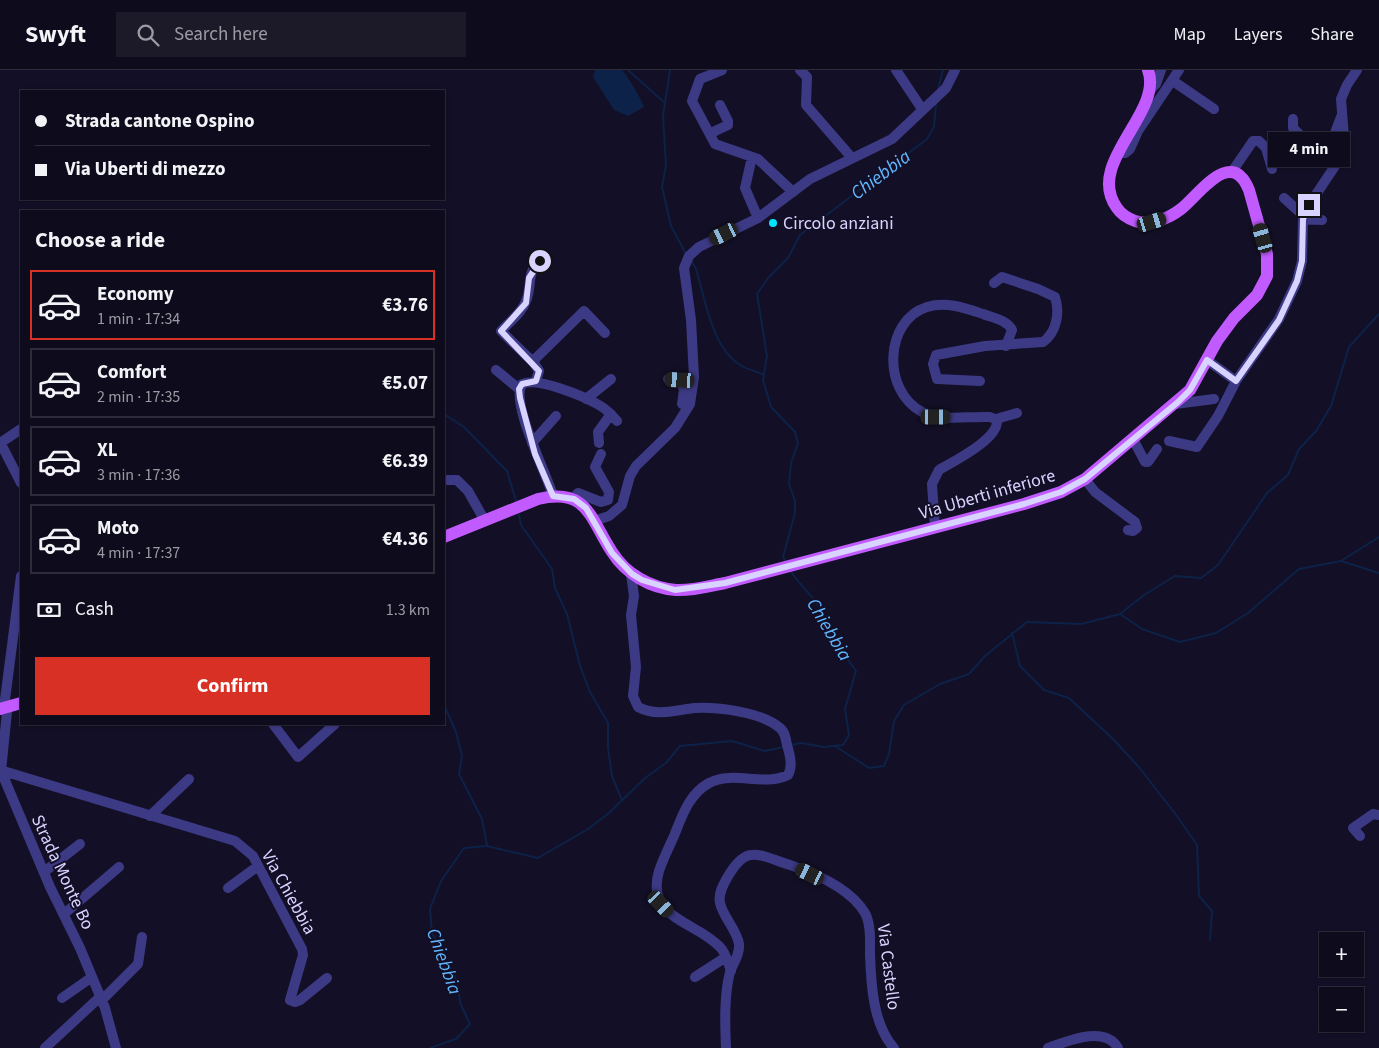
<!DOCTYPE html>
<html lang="en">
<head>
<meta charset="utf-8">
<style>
	:root { --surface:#0e0b1c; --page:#1c1929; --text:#f1f3f6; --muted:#9b9ba3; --line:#2e2b3b; --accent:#d93025 }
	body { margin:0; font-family:"Source Sans 3",sans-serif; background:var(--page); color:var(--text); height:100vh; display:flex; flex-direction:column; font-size:19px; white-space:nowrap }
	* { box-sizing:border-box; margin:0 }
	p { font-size:16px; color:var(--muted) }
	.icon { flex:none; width:28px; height:28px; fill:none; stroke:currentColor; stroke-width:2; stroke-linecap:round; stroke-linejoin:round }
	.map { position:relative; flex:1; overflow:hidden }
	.panel { position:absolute; left:20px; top:140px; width:425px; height:515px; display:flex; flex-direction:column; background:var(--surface); border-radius:0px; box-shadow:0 1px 4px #0004,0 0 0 1px var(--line) }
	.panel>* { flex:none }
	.guide { position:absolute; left:20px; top:20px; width:425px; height:110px; border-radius:0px; box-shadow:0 1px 4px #0004,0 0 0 1px var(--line); display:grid; align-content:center; height:110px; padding:0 15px; background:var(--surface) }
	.fabs { position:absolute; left:1319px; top:862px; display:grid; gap:10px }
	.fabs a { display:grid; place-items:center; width:45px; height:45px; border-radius:0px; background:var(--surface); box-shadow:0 1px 4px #0004,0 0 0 1px var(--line); font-size:25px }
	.end { position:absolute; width:22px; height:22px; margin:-11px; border:6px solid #d9d4ff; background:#111; box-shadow:0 0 0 2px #111 }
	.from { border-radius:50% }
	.bubble { position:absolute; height:35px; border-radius:0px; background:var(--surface); box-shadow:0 1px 4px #0004,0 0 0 1px var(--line); font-size:16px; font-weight:700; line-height:35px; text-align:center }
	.car { position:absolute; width:15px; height:30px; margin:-15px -8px; border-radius:6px; box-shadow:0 0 4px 1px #0007; background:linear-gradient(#222 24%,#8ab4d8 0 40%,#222 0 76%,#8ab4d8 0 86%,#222 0) }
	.guide b { display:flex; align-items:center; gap:18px; height:48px; font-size:19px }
	.guide b+b { border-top:1px solid var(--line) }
	.guide i { width:12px; height:12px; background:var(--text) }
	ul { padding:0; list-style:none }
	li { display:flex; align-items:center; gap:15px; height:70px; margin:0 10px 8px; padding:0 5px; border:2px solid var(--line); border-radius:0px }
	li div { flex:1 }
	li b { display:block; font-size:19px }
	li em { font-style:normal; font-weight:700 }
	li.selected { border-color:var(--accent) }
	li>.icon { width:45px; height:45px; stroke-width:1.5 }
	h2 { padding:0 15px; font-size:22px; line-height:60px }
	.pay { display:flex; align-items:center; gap:12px; height:55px; padding:0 15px; font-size:19px }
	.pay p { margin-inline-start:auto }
	.cta { display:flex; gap:10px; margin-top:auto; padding:10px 15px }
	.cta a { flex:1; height:58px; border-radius:0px; background:var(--accent); color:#fff; font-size:20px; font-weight:700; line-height:58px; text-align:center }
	header { display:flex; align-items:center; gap:30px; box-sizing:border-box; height:70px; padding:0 25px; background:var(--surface); border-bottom:1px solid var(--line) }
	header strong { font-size:24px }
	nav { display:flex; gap:28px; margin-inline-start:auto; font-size:18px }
	.search { width:350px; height:45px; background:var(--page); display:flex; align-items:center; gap:12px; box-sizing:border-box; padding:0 18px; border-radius:0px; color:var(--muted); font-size:19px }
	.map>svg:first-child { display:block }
</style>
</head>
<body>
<header>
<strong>Swyft</strong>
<div class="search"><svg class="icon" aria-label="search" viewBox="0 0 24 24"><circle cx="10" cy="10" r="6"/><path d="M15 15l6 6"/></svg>Search here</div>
<nav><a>Map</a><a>Layers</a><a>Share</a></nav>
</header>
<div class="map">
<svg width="1379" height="978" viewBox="0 0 1379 978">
	<rect width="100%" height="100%" fill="#130f26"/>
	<path fill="#0c2248" d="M 595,0 L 622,0 C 626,3 643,32 644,37 L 628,46 L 614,40 L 593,7 Z"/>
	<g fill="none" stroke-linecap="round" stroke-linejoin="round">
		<path stroke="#0c2248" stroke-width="2" d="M 628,0 L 665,33
			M 670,0 L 663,46 L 666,95 L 662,117 L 671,156 L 686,184
			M 938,19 L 943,0
			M 692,192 L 696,199 C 705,228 712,280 742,296 C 748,300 757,301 764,305
			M 444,344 L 464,357 L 507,401 L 516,431
			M 518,441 L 521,455 L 552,499 L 555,518 L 567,544 L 580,596 L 590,622 L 608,653 L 608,678 L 612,706 L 622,730
			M 1341,491 L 1379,503
			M 786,492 L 783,487 L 795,443 L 795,431 L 789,414 L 791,393 L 798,373 L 795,362 L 771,337 L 763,310 L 767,286 L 757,224 L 768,208 L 788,188 L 800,165 L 927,69 L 934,57 L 936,34
			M 790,500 C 799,515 813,525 821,540 C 833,563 840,580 856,601 L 845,639 L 849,665 L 843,675 L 824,677 L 801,673 L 791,675
			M 1120,544 L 1142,559 L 1180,572 L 1216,563 L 1248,543 L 1299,499 L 1341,491 L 1379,467
			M 1012,563 L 1020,596 L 1044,620 L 1069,628 L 1114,670 L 1138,696 L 1177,746 L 1197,775 L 1199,826 L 1212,841 L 1210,870
			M 444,635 L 456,662 L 462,686 L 459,704 L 482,749 L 487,775
			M 835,676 L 869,698 L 884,696 L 889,684 L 894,651 L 904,635 L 940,614 L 969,604 L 985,586 L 1027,552 L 1081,554 L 1120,544 L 1144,525 L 1175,506 L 1201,508 L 1218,495 L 1267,423 L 1288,405 L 1299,379 L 1316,361 L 1331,336 L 1349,277 L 1379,244
			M 430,978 L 456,969 L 470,954 L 461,935 L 455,907 L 432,863 L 430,839 L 441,811 L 464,778 L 487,776 L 538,788 L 588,759 L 609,743 L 645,708 L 666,693 L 680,676 L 732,671 L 765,681 L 784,677"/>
		<path stroke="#3d3a85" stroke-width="10" d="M 722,0 L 700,9 L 692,31 L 715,74 L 758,89 L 793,122
			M 800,0 L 807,7 L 806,35 L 852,88
			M 896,0 L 922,39
			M 1173,11 L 1214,39
			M 1149,21 L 1156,14 L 1161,0
			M 1293,49 L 1293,58 L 1315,79 L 1322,82 L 1330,76 L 1341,47
			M 711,65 L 715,61 L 728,55 L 728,51 L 720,35
			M 1118,83 L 1125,83 L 1130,79 L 1138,61 L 1179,0
			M 752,87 L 745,118 L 758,148
			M 1231,103 L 1253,71 L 1259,71 L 1266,78 L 1272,99
			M 1284,128 L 1304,146
			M 1303,149 L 1322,150
			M 1207,290 L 1236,311
			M 534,293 L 501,261 C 509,252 522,243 526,231 C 533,215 525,200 543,189
			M 496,300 L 519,319
			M 668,309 L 680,310 L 684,320 L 682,334
			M 536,311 L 539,301 L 534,293 L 535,289 L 584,241 L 605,263
			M 980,311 L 937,309 L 933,294 L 936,285 L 985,276 L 1043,272 C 1057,262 1060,242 1055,227 L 1038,219 L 1002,207 L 994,213
			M 586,329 L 611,309
			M 1175,334 L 1214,329
			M 996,349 L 1017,343
			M 1133,369 L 1145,392 L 1148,392 L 1157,379
			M 1169,371 L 1197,377 L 1218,346 L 1236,311 L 1279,249 L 1297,211 L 1302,191 L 1303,149 L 1309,135 L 1341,87 L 1344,68 L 1341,29 L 1347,15 L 1357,0
			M 0,372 L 21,413
			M 0,373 L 21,359
			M 532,373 L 556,346
			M 599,373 L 598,362 L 611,344
			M 1085,409 L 1095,422 L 1135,452 L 1137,458 L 1133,461 L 1128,460
			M 447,410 L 457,410 L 468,421 L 485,451
			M 553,426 C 547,404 510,333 522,314 C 538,307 583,326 599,335 C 606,339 612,345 617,351
			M 573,429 L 578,423 L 601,432 L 608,430 L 609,422 L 595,397 L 601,384
			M 594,451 L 609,446 L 622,435 L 630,406 L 636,396 L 675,358 L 690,334 L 694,307 L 691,250 L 684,198 L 689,186 L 699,177 L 758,148 L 810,109 L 892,69 L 946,18 L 955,0
			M 935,458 L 932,414 L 939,400 C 954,391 999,369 997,350 L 990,347 C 969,346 941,352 922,342 C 881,320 885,250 927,237 C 946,231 965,238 983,244 C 993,248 1007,250 1012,260 L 1006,276
			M 631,504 L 634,526 L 631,545 L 636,597 L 633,626 L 638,637 C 657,647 675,640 695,638 C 718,637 762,642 780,658 C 785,662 786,669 787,675 C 790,685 793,696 788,705 C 763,717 734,700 709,713 C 689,724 682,746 674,766 C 669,777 663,789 659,801 C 645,849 696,851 720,877 C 726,883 728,893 731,901
			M 21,506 L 4,637 L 7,642 L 1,701 L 50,817 L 80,878 L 105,938 L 116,978
			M 273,654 L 298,687 L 335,654
			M 0,700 L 222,767 L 235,771 L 253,786 L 302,879 L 303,885 L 290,930 L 295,932 L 300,930 L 327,908
			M 150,746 L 189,709
			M 1360,766 L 1353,758 L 1373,744 L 1379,745
			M 44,802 L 80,774
			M 228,818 L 258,796
			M 64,844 L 119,797
			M 695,907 L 726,887
			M 62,928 L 92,907
			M 102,930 L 138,894 L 142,867
			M 45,978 L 100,927
			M 726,978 C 725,954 724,925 730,902 C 733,893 740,885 739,874 C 737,860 723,847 720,833 C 718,824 723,815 727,808 C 747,773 758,785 790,795 C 817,804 850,818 865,843 C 871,854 870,871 870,884 C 871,914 873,955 894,978
			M 1048,978 C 1068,971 1105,955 1118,978"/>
		<path stroke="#c25bff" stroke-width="12" d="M 444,467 L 538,429 C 588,417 590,449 612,482 C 626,504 650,518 676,520 C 692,521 709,516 725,513 L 1024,434 L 1061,422 L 1085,409 L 1190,320 L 1217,271 L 1234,248 L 1257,225 L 1267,206 L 1267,184 L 1249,120 C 1231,76 1199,125 1181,139 C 1168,149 1150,156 1135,151 C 1127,148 1121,144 1117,138 C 1084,93 1164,43 1148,0
			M 0,639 L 21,633"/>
	</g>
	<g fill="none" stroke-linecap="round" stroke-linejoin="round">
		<path stroke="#d9d4ff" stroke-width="6" d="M 540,191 L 529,208 L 526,233 L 501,261 L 539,301 L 536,311 L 522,314 L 519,319 L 520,328 L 535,384 L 553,426 L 574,429 L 586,438 L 612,483 L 632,504 L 642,510 L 675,520 L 725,513 L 1024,434 L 1061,422 L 1085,409 L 1178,332 L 1190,320 L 1207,290 L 1236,311 L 1279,250 L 1297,211 L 1302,191 L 1303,149 L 1309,135"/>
	</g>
	<circle fill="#00e5ff" stroke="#130f26" stroke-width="2" cx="773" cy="153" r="5"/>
	<g text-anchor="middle" stroke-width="4" stroke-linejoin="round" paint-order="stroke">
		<g font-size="18" fill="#d9d4ff" stroke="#130f26" text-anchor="start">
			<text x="783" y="159">Circolo anziani</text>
		</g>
		<g font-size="18" fill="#d9d4ff" stroke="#130f26">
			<text transform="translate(987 424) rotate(-16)" y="6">Via Uberti inferiore</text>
			<text transform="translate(63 802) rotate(65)" y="6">Strada Monte Bo</text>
			<text transform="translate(289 822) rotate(61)" y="6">Via Chiebbia</text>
			<text transform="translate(889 897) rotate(83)" y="6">Via Castello</text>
		</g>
		<g font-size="19" font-style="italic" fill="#62b6ff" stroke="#130f26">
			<text transform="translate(880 104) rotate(-37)" y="7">Chiebbia</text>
			<text transform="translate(830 559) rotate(59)" y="7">Chiebbia</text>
			<text transform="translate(445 891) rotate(70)" y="7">Chiebbia</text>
		</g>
	</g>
</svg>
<div class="fabs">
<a>+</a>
<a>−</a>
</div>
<i class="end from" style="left:540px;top:191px"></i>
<i class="end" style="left:1309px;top:135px"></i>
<div class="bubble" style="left:1268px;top:62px;width:82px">4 min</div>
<i class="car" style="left:1152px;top:152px;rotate:73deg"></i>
<i class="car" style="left:724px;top:164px;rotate:244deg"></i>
<i class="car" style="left:1263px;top:168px;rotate:344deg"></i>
<i class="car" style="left:680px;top:310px;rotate:273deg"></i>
<i class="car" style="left:936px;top:347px;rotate:90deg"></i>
<i class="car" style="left:810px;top:804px;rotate:296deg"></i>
<i class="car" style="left:661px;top:834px;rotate:137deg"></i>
<div class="guide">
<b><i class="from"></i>Strada cantone Ospino</b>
<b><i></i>Via Uberti di mezzo</b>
</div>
<section class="panel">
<h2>Choose a ride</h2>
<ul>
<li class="selected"><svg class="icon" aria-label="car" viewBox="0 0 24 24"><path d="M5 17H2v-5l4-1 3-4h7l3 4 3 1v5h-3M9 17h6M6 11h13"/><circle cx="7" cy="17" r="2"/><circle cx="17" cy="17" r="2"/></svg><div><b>Economy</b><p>1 min · 17:34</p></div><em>€3.76</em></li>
<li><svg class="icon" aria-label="car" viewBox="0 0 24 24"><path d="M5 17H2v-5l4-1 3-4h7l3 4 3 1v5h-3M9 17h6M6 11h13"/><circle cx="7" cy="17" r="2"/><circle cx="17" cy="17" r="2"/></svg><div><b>Comfort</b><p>2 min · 17:35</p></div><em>€5.07</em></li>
<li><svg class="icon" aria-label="car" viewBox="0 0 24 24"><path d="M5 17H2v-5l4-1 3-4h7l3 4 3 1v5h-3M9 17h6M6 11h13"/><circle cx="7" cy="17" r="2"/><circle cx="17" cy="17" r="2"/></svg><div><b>XL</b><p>3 min · 17:36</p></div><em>€6.39</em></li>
<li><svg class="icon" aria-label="car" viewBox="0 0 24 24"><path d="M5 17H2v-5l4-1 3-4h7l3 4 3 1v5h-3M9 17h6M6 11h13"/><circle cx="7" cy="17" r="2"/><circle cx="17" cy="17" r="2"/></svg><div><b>Moto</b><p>4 min · 17:37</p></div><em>€4.36</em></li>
</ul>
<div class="pay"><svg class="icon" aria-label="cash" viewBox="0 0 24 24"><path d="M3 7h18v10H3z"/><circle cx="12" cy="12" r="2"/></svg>Cash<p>1.3 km</p></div>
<div class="cta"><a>Confirm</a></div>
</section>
</div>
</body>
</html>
